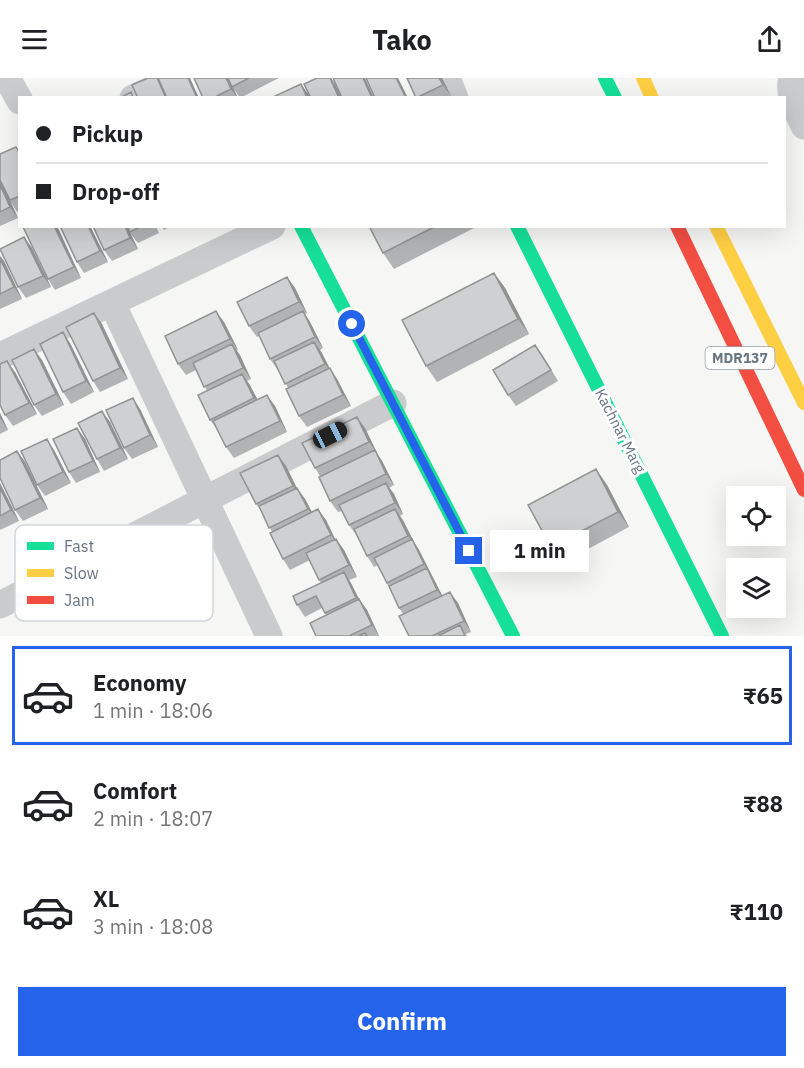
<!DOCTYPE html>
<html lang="en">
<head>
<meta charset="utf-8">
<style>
	:root { --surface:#fff; --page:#f2f2f2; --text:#202124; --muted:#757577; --line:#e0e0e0; --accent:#2563eb }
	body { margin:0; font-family:"IBM Plex Sans",sans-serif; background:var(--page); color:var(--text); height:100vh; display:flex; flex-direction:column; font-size:22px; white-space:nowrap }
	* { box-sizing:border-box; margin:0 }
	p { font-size:20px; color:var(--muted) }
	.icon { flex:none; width:33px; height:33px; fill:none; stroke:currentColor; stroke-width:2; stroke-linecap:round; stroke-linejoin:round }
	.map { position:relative; height:558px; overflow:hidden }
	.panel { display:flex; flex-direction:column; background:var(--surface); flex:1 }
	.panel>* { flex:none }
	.top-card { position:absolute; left:18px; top:18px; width:768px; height:132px; border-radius:0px; box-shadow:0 6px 24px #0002; display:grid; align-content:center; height:132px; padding:0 18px; background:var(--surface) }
	.controls { position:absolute; left:726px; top:408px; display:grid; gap:12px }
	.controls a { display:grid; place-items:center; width:60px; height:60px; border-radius:0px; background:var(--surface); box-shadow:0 6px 24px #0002; font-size:30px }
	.end { position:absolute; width:27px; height:27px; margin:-14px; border:8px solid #2563eb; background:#fff; box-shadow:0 0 0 3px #fff }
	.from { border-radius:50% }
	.bubble { position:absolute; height:42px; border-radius:0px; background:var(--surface); box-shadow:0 6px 24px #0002; font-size:20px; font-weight:700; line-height:42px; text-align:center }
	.car { position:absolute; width:18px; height:36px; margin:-18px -9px; border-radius:8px; box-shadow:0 0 4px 2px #0007; background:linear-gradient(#222 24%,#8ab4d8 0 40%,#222 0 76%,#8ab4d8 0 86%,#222 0) }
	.top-card b { display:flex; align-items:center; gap:21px; height:57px; font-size:22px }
	.top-card b+b { border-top:2px solid var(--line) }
	.top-card i { width:15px; height:15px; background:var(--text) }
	ul { padding:10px 0 0; list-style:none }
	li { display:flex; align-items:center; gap:18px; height:99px; margin:0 12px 9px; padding:0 6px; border:3px solid transparent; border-radius:0px }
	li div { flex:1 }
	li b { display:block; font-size:22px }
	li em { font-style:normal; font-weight:700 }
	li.active { border-color:var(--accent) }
	li>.icon { width:54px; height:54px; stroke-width:1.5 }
	.primary-button { display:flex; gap:12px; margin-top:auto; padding:12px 18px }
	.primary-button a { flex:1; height:69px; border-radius:0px; background:var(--accent); color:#fff; font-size:24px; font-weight:700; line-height:69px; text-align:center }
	header { display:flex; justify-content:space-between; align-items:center; height:78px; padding:0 18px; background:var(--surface); font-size:27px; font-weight:700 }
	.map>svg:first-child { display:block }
</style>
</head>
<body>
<header><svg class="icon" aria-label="menu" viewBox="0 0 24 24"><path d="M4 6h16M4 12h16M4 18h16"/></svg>Tako<svg class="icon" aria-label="share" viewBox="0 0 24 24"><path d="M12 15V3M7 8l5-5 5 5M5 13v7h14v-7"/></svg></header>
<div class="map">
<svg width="804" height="558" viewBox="0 0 804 558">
	<rect width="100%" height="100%" fill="#f6f6f5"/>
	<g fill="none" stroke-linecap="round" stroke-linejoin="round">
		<path stroke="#cacbcc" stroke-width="27" d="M 7,0 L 20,23
			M 447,0 L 455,20
			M 792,0 C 787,17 797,33 804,48
			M 133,20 L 177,0
			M 112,225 L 269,558
			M 0,278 L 272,148
			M 0,527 L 393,325"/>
		<path stroke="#16e098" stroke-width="14" d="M 605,0 L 615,20
			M 301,148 L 513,558
			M 517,148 L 722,558"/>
		<path stroke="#ffcf43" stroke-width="14" d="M 643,0 L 652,20
			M 716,148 L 804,325"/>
		<path stroke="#f24e42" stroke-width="14" d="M 677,148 L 804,412"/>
	</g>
	<path fill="#b2b3b4" d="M 194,0 L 279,0 L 240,20 L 234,11 L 238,20 L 203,20 Z
		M 407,0 L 442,0 L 451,18 L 448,20 L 418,20 Z
		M 20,74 L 20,132 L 17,134 L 11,124 L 18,140 L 0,148 L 0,76 Z
		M 24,148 L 57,148 L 81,200 L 55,212 L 48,201 Z
		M 60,148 L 90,148 L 108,184 L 84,195 L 77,184 Z
		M 93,148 L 156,148 L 159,155 L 138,165 L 130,155 L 138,171 L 112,183 L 104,172 Z
		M 161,148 L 171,148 L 164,152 Z
		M 369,148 L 478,148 L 394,191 L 383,175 Z
		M 24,159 L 32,170 L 51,209 L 26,220 L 18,209 Z
		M 0,178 L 4,183 L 22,221 L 0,231 Z
		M 494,195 L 505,210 L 529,256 L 437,304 L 426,288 Z
		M 287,199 L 295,210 L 307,235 L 305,236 L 310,244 L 323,270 L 320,272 L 329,290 L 337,301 L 351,328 L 307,349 L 299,338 L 288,310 L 279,292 L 278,292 L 270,281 L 259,258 L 257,259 L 249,248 Z
		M 224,244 L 238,272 L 236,273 L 251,301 L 247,303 L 258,322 L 275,328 L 287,354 L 234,380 L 226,369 L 218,352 L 210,342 L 207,313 L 196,292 L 186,297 L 178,286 Z
		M 102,246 L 128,301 L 100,314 L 93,303 Z
		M 70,265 L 94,314 L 71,326 L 63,314 Z
		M 535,267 L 558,303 L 516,328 L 508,317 Z
		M 42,282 L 64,327 L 42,338 L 34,327 Z
		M 15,294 L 37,336 L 13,348 L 5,337 Z
		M 140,331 L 158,369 L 132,381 L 124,370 Z
		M 0,335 L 8,352 L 0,356 Z
		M 110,344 L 128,381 L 104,393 L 97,381 Z
		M 77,350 L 85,361 L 100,394 L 76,405 L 69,394 Z
		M 365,350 L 377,375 L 382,383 L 394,407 L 389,410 L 394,416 L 403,436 L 400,438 L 414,464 L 419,472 L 442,518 L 458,525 L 471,554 L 466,556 L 467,558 L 409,558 L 403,536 L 399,530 L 378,487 L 374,489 L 367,478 L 357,458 L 349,447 L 342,433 L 338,434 L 330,423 L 320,398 L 315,390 Z
		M 54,372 L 71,405 L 45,418 L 37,407 Z
		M 17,373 L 25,384 L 48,431 L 23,443 L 15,432 Z
		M 278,377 L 286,388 L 297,410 L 305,421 L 312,434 L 326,442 L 335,462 L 336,461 L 344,472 L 357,499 L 349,502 L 359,521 L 367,532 L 379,558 L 316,558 L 326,537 L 322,530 L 305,539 L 297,527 L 321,505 L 310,482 L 290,492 L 283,481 L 272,454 L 262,434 L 256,426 Z
		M 596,391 L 607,407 L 629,449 L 562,485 L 551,469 Z
		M 0,405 L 19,443 L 0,452 Z"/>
	<path fill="#919292" d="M 188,0 L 190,0 L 199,20 L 197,20 Z
		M 226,0 L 228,0 L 238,20 L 231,11 Z
		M 330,0 L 331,0 L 335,6 L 342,20 L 339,20 Z
		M 363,0 L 365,0 L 374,20 L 372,20 Z
		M 396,0 L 398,0 L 408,20 L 405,20 Z
		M 439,0 L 442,0 L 451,18 L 443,7 Z
		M 301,6 L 309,17 L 310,20 L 307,20 Z
		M 0,102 L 18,140 L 10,129 L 0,107 Z
		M 54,148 L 57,148 L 81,200 L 74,189 Z
		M 88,148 L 90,148 L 108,184 L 100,173 Z
		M 125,148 L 127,148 L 138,171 L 130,160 Z
		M 24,159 L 32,170 L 51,209 L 43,198 Z
		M 0,178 L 4,183 L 22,221 L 14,209 L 0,181 Z
		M 494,195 L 505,210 L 529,256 L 518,241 Z
		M 287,199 L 295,210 L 307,235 L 299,224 Z
		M 216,233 L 224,244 L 238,272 L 230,261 Z
		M 303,233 L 310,244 L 323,270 L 315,259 Z
		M 94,235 L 102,246 L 128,301 L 120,290 Z
		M 63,254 L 70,265 L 94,314 L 86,303 Z
		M 314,264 L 322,275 L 333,297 L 325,286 Z
		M 232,266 L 240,277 L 251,301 L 243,290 Z
		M 535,267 L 543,278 L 558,303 L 551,292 Z
		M 34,271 L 42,282 L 64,327 L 56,316 Z
		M 7,283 L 15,294 L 37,336 L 29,325 Z
		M 330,290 L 337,301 L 351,328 L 343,317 Z
		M 242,296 L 250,307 L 262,331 L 254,320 Z
		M 267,317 L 275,328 L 287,354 L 280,343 Z
		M 133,320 L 140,331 L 158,369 L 150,357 Z
		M 102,333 L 110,344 L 128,381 L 120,370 Z
		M 0,335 L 8,352 L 0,340 Z
		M 357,339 L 365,350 L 377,375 L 369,364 Z
		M 77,350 L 85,361 L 100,394 L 93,383 Z
		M 47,361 L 54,372 L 71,405 L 63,394 Z
		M 375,372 L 382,383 L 394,407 L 386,396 Z
		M 17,373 L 25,384 L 48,431 L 40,420 Z
		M 278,377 L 286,388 L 301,419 L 293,408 Z
		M 596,391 L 607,407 L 629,449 L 618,434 Z
		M 0,405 L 19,443 L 11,432 L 0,410 Z
		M 386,405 L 394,416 L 403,436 L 395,425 Z
		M 297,410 L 305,421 L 316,442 L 308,431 Z
		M 318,431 L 326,442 L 339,469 L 331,457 Z
		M 395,431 L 403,442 L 414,464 L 419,472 L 445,523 L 437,512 L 414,466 L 408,458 Z
		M 336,461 L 344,472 L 357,499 L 349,487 Z
		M 344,494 L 351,505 L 359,521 L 367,532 L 379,558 L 372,547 L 364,531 L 356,520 Z
		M 450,514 L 458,525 L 471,554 L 464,543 Z"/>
	<path fill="#cfd0d1" stroke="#919292" stroke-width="1.5" d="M 148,0 L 157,0 L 166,20 L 138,20 L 132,7 Z
		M 158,0 L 188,0 L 197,20 L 167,20 Z
		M 194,0 L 226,0 L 231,11 L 213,20 L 203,20 Z
		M 228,0 L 249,0 L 232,9 Z
		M 317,0 L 330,0 L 339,20 L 311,20 L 304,6 Z
		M 333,0 L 363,0 L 372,20 L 342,20 Z
		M 366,0 L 396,0 L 405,18 L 402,20 L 375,20 Z
		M 407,0 L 439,0 L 443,7 L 416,20 Z
		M 301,6 L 307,20 L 276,20 L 275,18 Z
		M 131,14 L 133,20 L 120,20 Z
		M 16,69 L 20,76 L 20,118 L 10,122 L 0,102 L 0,76 Z
		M 0,107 L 10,129 L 0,134 Z
		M 24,148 L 54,148 L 74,189 L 48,201 L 23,149 Z
		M 60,148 L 88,148 L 100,173 L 77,184 Z
		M 93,148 L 125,148 L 130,160 L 104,172 Z
		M 127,148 L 142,148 L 130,154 Z
		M 369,148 L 436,148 L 383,175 Z
		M 24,159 L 43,198 L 18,209 L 0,171 Z
		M 0,181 L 14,209 L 0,216 Z
		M 494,195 L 518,241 L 426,288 L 402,242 Z
		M 287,199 L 299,224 L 249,248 L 237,224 Z
		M 216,233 L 230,261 L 178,286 L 165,258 Z
		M 303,233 L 315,259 L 270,281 L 258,255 Z
		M 94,235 L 120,290 L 93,303 L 66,249 Z
		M 63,254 L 86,303 L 63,314 L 40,266 Z
		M 314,264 L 325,286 L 285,306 L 274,283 Z
		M 232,266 L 243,290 L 204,309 L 193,285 Z
		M 535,267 L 551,292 L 508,317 L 493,292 Z
		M 34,271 L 56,316 L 34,327 L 12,282 Z
		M 7,283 L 29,325 L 5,337 L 0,327 L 0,286 Z
		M 330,290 L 343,317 L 299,338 L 286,311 Z
		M 242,296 L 254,320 L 210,342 L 198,317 Z
		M 267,317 L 280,343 L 226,369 L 213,343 Z
		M 133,320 L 150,357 L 124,370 L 106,332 Z
		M 102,333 L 120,370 L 97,381 L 78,345 Z
		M 357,339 L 369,364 L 315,390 L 302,365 Z
		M 77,350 L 93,383 L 69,394 L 53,361 Z
		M 47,361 L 63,394 L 37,407 L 21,373 Z
		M 375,372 L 386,396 L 330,423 L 319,399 Z
		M 17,373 L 40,420 L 15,432 L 0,400 L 0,382 Z
		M 278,377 L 293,408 L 256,426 L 240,395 Z
		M 596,391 L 618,434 L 551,469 L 528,427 Z
		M 386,405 L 395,425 L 349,447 L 339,427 Z
		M 0,410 L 11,432 L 0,438 Z
		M 297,410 L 308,431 L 269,450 L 259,428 Z
		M 318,431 L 331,457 L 283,481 L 270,455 Z
		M 395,431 L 408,458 L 367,478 L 354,451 Z
		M 336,461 L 349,487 L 319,502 L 306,475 Z
		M 412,461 L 424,486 L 387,505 L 374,480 Z
		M 427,490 L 437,512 L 399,530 L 389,508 Z
		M 344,494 L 356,520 L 325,535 L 316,518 L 297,527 L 293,518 Z
		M 450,514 L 464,543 L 432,558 L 409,558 L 399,538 Z
		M 359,521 L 372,547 L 349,558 L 316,558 L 310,545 Z
		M 460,547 L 465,558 L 438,558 Z
		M 365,555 L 367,558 L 358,558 Z"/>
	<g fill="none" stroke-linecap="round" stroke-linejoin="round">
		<path stroke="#2563eb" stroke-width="8" d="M 352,246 L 469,473"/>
	</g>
	<g text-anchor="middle" stroke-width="6" stroke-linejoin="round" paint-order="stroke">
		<rect fill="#fff" stroke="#959ea8" stroke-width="1.5" x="705.5" y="269" width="69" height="22" rx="4.5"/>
		<g font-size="14" font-weight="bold" fill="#687583">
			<text x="740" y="285">MDR137</text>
		</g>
		<g font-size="15" fill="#687583" stroke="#fff">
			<text transform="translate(620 353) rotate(63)" y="5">Kachnar Marg</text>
		</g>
	</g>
	<rect x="15" y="447" width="198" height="96" rx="9" fill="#fff" stroke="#d2d6da" stroke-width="1.5"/>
	<rect x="27" y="464" width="27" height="8" fill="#16e098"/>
	<rect x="27" y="491" width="27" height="8" fill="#ffcf43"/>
	<rect x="27" y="518" width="27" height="8" fill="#f24e42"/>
	<g font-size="16" fill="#687583">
		<text x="64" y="474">Fast</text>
		<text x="64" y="501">Slow</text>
		<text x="64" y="528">Jam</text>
	</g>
</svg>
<div class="controls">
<a><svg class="icon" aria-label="locate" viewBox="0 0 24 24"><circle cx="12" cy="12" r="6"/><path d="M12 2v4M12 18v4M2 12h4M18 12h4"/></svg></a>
<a><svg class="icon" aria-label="layers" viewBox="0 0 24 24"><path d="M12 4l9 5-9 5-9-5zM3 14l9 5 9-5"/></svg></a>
</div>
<i class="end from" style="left:352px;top:246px"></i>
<i class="end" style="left:469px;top:473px"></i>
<div class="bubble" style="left:490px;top:452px;width:99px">1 min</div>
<i class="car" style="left:330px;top:357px;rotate:63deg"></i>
<div class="top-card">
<b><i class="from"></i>Pickup</b>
<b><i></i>Drop-off</b>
</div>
</div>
<section class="panel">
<ul>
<li class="active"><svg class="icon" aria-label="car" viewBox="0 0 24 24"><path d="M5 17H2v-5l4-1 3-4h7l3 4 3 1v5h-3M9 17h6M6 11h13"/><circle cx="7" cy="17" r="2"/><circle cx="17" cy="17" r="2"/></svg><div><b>Economy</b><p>1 min · 18:06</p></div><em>₹65</em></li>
<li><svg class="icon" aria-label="car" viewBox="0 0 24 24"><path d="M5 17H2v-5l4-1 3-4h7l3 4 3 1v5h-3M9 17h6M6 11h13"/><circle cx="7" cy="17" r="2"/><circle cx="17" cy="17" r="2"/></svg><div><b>Comfort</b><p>2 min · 18:07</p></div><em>₹88</em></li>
<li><svg class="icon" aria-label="car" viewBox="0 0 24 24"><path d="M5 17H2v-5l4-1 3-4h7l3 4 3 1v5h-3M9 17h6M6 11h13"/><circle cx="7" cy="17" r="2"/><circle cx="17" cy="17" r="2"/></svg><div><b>XL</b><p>3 min · 18:08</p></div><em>₹110</em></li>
</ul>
<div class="primary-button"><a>Confirm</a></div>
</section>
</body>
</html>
